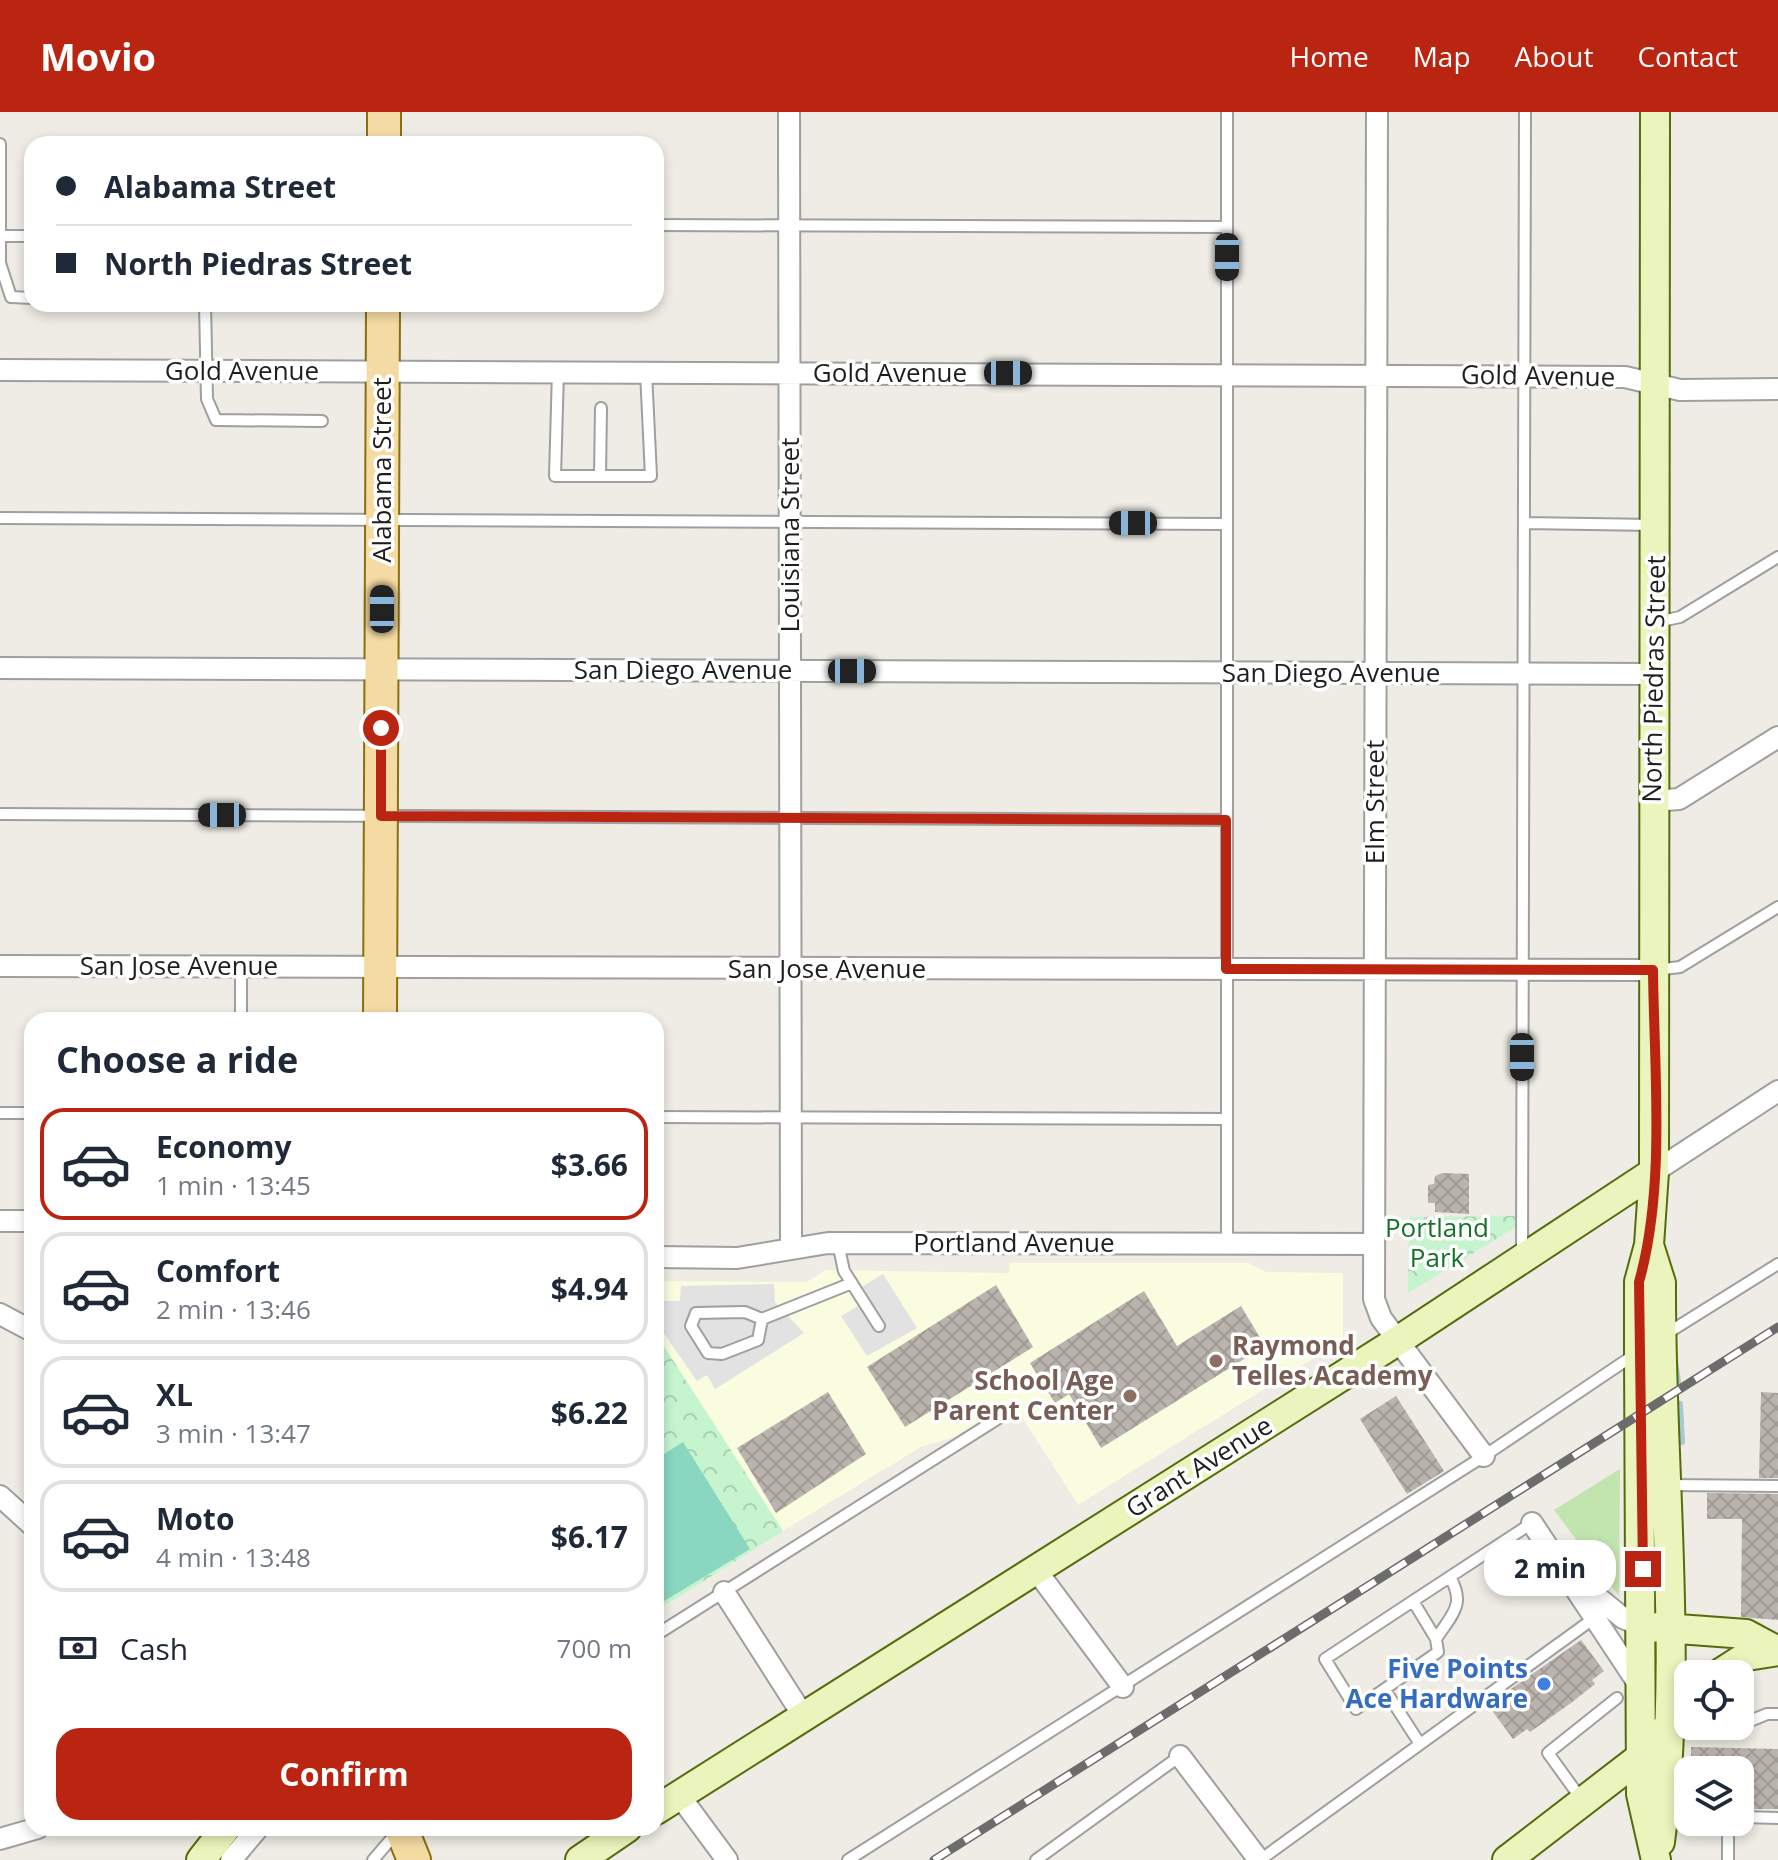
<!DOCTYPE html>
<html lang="en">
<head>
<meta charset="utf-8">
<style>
	:root { --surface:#fff; --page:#f2f2f3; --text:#1f2937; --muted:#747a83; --line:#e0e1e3; --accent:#ba2511 }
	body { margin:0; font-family:"Open Sans",sans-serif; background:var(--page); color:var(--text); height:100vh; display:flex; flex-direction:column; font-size:30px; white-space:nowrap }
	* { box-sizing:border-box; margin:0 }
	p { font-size:26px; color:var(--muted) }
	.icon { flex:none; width:44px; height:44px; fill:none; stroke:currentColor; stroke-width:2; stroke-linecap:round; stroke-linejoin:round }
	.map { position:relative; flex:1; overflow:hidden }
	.side { position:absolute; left:24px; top:900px; width:640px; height:824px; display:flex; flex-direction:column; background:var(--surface); border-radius:24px; box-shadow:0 4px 12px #0003 }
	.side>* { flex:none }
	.top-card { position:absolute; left:24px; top:24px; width:640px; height:176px; border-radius:24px; box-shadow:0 4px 12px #0003; display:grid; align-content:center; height:176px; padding:0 32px; background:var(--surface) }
	.buttons { position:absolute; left:1674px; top:1548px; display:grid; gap:16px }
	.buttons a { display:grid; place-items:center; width:80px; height:80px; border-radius:16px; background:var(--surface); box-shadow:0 4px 12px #0003; font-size:40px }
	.end { position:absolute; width:36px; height:36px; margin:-18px; border:10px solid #ba2511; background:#fff; box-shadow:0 0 0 4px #fff }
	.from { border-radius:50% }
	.bubble { position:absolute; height:56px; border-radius:24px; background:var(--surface); box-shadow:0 4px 12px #0003; font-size:26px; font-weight:700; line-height:56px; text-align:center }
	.car { position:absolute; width:24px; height:48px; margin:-24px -12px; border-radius:10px; box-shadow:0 0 6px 2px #0007; background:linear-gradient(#222 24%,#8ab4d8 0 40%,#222 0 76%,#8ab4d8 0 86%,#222 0) }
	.top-card b { display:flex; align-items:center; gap:28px; height:76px; font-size:30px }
	.top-card b+b { border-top:2px solid var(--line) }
	.top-card i { width:20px; height:20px; background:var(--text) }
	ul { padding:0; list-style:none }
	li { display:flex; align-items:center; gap:24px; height:112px; margin:0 16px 12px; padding:0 16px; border:4px solid var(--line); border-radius:24px }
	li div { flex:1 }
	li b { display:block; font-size:30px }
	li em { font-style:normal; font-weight:700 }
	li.on { border-color:var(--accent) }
	li>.icon { width:72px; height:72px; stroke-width:1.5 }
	h2 { padding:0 32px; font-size:36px; line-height:96px }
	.pay { display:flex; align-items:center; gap:20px; height:88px; padding:0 32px; font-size:30px }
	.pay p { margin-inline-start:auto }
	.button { display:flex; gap:16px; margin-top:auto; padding:16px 32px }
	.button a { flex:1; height:92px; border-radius:24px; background:var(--accent); color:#fff; font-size:32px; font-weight:700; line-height:92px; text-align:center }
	header { display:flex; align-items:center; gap:48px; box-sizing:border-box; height:112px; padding:0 40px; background:var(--accent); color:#fff }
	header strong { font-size:38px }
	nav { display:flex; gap:44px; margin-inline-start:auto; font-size:28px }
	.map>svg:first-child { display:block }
</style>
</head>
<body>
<header>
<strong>Movio</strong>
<nav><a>Home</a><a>Map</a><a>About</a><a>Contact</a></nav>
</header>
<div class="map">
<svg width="1778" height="1748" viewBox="0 0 1778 1748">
	<defs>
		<pattern id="park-crowns" width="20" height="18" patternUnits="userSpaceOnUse" patternTransform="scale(2)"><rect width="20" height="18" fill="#c5f4ce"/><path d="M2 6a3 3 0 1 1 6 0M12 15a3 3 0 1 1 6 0" fill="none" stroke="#a9d1b0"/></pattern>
		<pattern id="building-cross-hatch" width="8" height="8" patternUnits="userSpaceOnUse" patternTransform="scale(2)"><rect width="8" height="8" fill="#bbb4ae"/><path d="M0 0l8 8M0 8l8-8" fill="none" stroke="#a09a95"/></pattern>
	</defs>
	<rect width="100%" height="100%" fill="#eeece4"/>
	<path fill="#f9fcdf" d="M 1010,1151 L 1249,1151 L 1266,1160 L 1343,1161 L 1343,1228 L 1078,1393 L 1012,1289 L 954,1325 L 921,1335 L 783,1419 L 656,1222 L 656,1169 L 807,1170 L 825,1158 L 1009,1161 Z"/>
	<path fill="#c2e4ae" d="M 1620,1357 L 1619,1484 L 1554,1398 Z"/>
	<path fill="url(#park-crowns)" d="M 1516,1104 L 1516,1115 L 1408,1181 L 1409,1105 Z
		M 656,1222 L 783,1419 L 656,1499 Z"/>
	<path fill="#89d6c1" d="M 683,1330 L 750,1437 L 656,1494 L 656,1347 Z"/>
	<path fill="#e2e2e2" d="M 883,1162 L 917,1216 L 867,1244 L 841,1204 L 868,1188 L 860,1176 Z
		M 774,1172 L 775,1190 L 804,1221 L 715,1277 L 707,1263 L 697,1269 L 658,1213 L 659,1189 L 680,1189 L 681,1174 Z"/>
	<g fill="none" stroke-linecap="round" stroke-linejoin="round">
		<path stroke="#a8c8d8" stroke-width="6" d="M 1675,1250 L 1678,1270
			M 1680,1292 L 1682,1330"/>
	</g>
	<path fill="url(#building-cross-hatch)" d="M 1442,1061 L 1469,1062 L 1469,1102 L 1435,1100 L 1435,1091 L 1428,1091 L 1428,1073 L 1434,1072 L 1435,1064 Z
		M 996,1173 L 1033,1235 L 905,1315 L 867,1255 Z
		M 1144,1179 L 1177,1234 L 1241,1194 L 1265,1234 L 1101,1336 L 1069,1282 L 1055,1291 L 1030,1251 Z
		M 828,1280 L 866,1342 L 776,1401 L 737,1336 Z
		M 1761,1280 L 1778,1281 L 1778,1366 L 1759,1366 Z
		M 1396,1284 L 1444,1359 L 1407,1382 L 1360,1307 Z
		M 1707,1381 L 1778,1382 L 1778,1508 L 1741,1505 L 1742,1407 L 1707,1407 Z
		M 1581,1528 L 1604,1559 L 1592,1568 L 1595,1572 L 1571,1591 L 1530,1620 L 1527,1617 L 1513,1627 L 1488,1593 Z
		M 1691,1635 L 1778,1637 L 1778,1697 L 1740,1697 L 1740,1658 L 1691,1658 Z"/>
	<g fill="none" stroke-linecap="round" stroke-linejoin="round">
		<defs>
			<path id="lane" d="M 1227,0 L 1227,1132
				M 0,32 L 0,151 L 11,185 L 32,186
				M 656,113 L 1227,115
				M 0,124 L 32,124
				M 205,192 L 207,287 L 216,308 L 322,309
				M 558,260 L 555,364 L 651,364 L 646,260
				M 600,364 L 601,296
				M 0,406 L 1226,412
				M 1524,411 L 1654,413
				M 1657,510 L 1680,505 L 1778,445
				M 0,702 L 1226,708
				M 1655,858 L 1680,855 L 1778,795
				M 241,908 L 241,854
				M 0,1001 L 32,1001
				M 656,1005 L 1226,1007
				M 838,1131 L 844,1159 L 879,1214
				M 1522,1141 L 1525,0
				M 762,1207 L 758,1228 L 722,1242 L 708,1241 L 691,1214 L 696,1201 L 745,1200 L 762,1207 L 852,1171
				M 1666,1222 L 1778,1152
				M 1668,1373 L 1778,1374
				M 1450,1465 C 1466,1493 1452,1502 1436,1527 L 1413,1489 L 1532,1411
				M 1413,1489 L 1325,1547 L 1356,1597 L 1438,1540 L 1436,1527
				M 656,1523 L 1002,1304
				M 1385,1578 L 1420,1632
				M 1740,1613 L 1767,1602 L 1778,1602
				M 1730,1614 L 1737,1614
				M 1582,1688 L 1548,1641 L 1617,1586
				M 1665,1705 L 1688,1705
				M 1740,1705 L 1778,1706
				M 1728,1726 L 1728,1748
				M 373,1748 L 398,1719
				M 848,1748 L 1484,1344 L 1634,1243
				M 1036,1748 L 1180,1644
				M 1260,1748 L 1593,1507"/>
			<path id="street" d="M 789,0 L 791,1135
				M 1377,0 L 1374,1187 L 1381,1206 L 1484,1344
				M 0,258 L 1625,265 L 1680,278 L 1778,277
				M 0,556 L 1654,562
				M 1653,689 L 1679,687 L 1778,625
				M 0,854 L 1653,858
				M 1654,1060 L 1778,979
				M 0,1109 L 32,1109
				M 656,1145 L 737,1146 L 828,1131 L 1374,1132
				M 0,1202 L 32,1219
				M 0,1384 L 32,1413
				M 1532,1411 L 1641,1576
				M 1036,1458 L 1123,1575
				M 1575,1467 L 1623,1506 L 1642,1514
				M 724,1480 L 804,1605
				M 1180,1644 L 1259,1748
				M 679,1683 L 727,1748
				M 0,1727 L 38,1716
				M 231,1748 L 258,1716"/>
			<path id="secondary" d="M 1655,0 L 1654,1060 L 1649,1133 L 1639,1170 L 1639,1239 L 1641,1682 L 1656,1748
				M 1649,1133 L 1661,1171 C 1660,1357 1684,1545 1660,1730
				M 1651,1515 L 1746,1522 L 1778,1539
				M 1719,1562 L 1747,1544 L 1778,1539
				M 656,1698 L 1399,1228 L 1654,1060
				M 201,1748 L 226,1716
				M 580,1748 L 627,1716
				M 1507,1748 L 1642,1644 L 1688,1591"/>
			<path id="primary" d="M 384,32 L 384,0
				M 380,908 L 383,192
				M 401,1716 L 414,1748"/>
		</defs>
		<use href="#lane" stroke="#9f9f9f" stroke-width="14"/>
		<use href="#street" stroke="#9f9f9f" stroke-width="24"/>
		<use href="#secondary" stroke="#566b0e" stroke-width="32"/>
		<use href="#primary" stroke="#8a6f0d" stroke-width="36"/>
		<use href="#lane" stroke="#fff" stroke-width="10"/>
		<use href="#street" stroke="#fff" stroke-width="20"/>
		<use href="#secondary" stroke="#ebf4bc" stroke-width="28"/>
		<use href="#primary" stroke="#f4daa3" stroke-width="32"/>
		<defs>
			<path id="rail" d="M 934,1748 L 1778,1215"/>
		</defs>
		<use href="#rail" stroke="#6c6c6c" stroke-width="9"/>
		<use href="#rail" stroke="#fff" stroke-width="6" stroke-dasharray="18" stroke-linecap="butt"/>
	</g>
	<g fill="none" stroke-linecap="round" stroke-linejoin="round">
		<path stroke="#ba2511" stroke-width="10" d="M 381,616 L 381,704 L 1226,708 L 1226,857 L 1653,858 C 1654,957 1666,1074 1639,1170 L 1643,1457"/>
	</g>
	<g fill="#8d6e63" stroke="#fff" stroke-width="3">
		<circle cx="1216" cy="1249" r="8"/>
		<circle cx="1130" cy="1284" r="8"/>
	</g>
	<circle fill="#3f7fe0" stroke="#fff" stroke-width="3" cx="1544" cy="1572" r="8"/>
	<g text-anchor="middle" stroke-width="7" stroke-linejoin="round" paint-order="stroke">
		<g font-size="26" fill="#1e1e1e" stroke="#fff">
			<text x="242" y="268">Gold Avenue</text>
			<text x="890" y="270">Gold Avenue</text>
			<text transform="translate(1538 264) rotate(1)" y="9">Gold Avenue</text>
			<text transform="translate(382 358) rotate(-90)" y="9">Alabama Street</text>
			<text transform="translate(790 423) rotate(-90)" y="9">Louisiana Street</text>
			<text x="683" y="567">San Diego Avenue</text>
			<text x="1331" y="570">San Diego Avenue</text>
			<text transform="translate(1654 567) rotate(-89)" y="9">North Piedras Street</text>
			<text transform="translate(1375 690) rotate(-90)" y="9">Elm Street</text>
			<text x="179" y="863">San Jose Avenue</text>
			<text x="827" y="866">San Jose Avenue</text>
			<text x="1014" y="1140">Portland Avenue</text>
			<text transform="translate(1199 1355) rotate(-32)" y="9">Grant Avenue</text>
		</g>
		<g font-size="26" fill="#157227" stroke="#fff">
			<text x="1437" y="1125">Portland<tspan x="1437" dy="30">Park</tspan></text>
		</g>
		<g font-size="26" font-weight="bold" fill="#785e54" stroke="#fff" text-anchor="start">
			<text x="1232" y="1243">Raymond<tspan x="1232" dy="30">Telles Academy</tspan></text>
			<text x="1114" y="1278" text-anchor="end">School Age<tspan x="1114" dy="30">Parent Center</tspan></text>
		</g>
		<g font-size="26" font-weight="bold" fill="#366cbe" stroke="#fff" text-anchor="end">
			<text x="1528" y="1566">Five Points<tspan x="1528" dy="30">Ace Hardware</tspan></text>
		</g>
	</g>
</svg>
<div class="buttons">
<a><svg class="icon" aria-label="locate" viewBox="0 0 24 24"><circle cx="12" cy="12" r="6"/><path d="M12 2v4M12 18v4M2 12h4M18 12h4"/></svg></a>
<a><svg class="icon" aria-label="layers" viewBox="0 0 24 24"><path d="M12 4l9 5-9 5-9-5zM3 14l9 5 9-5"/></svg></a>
</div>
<i class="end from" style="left:381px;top:616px"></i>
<i class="end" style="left:1643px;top:1457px"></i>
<div class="bubble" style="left:1484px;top:1428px;width:132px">2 min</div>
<i class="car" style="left:1227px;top:145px;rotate:180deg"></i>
<i class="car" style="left:1008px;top:261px;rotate:90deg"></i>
<i class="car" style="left:1133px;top:411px;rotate:270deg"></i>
<i class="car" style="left:382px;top:497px;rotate:0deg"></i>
<i class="car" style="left:852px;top:559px;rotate:90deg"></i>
<i class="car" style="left:222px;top:703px;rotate:270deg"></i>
<i class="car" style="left:1522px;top:945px;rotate:180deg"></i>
<div class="top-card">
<b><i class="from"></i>Alabama Street</b>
<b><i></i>North Piedras Street</b>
</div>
<section class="side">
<h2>Choose a ride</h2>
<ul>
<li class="on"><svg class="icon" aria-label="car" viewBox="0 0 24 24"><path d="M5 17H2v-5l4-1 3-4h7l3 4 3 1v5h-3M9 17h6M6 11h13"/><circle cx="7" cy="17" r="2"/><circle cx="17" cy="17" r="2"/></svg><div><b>Economy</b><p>1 min · 13:45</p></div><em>$3.66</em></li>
<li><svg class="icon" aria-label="car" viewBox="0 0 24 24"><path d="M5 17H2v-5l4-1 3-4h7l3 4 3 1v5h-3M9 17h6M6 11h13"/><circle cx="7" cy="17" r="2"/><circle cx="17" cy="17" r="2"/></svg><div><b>Comfort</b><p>2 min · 13:46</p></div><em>$4.94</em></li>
<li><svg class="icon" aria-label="car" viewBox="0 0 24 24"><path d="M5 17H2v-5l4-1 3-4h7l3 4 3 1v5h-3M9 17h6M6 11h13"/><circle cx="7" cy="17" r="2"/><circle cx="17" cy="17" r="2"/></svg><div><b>XL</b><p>3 min · 13:47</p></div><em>$6.22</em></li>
<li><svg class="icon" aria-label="car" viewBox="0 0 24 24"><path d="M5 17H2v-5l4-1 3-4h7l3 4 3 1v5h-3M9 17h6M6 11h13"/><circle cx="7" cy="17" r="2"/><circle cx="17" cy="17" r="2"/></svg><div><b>Moto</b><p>4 min · 13:48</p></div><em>$6.17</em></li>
</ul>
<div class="pay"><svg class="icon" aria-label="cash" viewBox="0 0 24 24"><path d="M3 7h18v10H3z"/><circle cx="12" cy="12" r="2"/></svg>Cash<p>700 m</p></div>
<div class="button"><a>Confirm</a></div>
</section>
</div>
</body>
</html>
